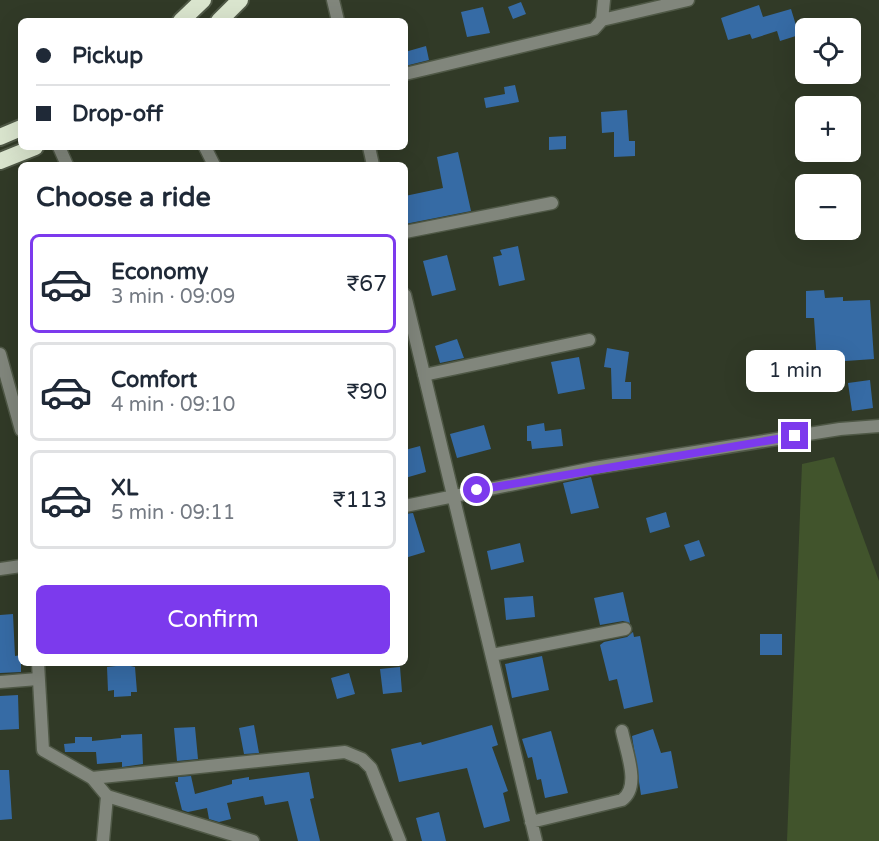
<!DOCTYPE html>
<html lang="en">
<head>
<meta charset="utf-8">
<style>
	:root { --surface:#fff; --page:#f2f2f3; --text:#1f2937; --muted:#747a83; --line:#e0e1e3; --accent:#7c3aed }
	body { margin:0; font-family:"Varela Round",sans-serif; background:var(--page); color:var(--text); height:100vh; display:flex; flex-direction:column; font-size:22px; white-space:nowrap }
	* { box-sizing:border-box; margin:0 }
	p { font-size:20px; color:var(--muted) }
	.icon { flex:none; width:33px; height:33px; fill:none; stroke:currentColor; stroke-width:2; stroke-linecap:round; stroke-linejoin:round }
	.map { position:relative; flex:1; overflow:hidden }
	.details { position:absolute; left:18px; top:162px; width:390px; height:504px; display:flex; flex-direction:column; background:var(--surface); border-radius:9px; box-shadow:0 6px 24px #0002 }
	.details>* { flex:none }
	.hud { position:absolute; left:18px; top:18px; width:390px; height:132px; border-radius:9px; box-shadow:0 6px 24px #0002; display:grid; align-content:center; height:132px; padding:0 18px; background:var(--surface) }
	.fabs { position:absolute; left:795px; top:18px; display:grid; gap:12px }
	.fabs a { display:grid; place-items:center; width:66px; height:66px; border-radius:9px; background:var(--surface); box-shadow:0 6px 24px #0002; font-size:30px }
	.end { position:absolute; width:27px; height:27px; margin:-14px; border:8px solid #7c3aed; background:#fff; box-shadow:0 0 0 3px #fff }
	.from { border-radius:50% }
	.bubble { position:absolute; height:42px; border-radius:9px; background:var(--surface); box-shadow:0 6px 24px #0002; font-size:20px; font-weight:600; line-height:42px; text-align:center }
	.hud b { display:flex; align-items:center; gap:21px; height:57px; font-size:22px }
	.hud b+b { border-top:2px solid var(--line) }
	.hud i { width:15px; height:15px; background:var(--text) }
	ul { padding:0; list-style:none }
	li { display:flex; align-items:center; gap:18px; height:99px; margin:0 12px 9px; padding:0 6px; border:3px solid var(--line); border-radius:9px }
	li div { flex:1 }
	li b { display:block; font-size:22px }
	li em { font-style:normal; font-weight:600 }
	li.active { border-color:var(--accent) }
	li>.icon { width:54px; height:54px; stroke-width:1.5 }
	h2 { padding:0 18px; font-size:27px; line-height:72px }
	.primary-button { display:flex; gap:12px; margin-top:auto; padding:12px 18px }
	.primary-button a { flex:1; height:69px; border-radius:9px; background:var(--accent); color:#fff; font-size:24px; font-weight:600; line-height:69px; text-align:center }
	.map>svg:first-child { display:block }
</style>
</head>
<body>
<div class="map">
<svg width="879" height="841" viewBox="0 0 879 841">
	<rect width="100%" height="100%" fill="#313a27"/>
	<path fill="#41542c" d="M 834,457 L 879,581 L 879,841 L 787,841 L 802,464 Z"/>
	<path fill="#366ba5" d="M 521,2 L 526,14 L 513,19 L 508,7 Z
		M 759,5 L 763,17 L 791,9 L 799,35 L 780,41 L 777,31 L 752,39 L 750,34 L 728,40 L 721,18 Z
		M 483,7 L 490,33 L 467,37 L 461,12 Z
		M 426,46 L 429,60 L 405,66 L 405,52 Z
		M 515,85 L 519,102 L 486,108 L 484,98 L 505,94 L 504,87 Z
		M 627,110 L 629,141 L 635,141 L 635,156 L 614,157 L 614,132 L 602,133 L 601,112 Z
		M 566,136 L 566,149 L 549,150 L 549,137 Z
		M 458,152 L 471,211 L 405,224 L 405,196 L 443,188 L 437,157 Z
		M 518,246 L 525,280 L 499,286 L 493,257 L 502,255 L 500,250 Z
		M 447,255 L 456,290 L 432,296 L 423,261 Z
		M 824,290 L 825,298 L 843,297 L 843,301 L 870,300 L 874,359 L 817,363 L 814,318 L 806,318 L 806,291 Z
		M 457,339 L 464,358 L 440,363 L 435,346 Z
		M 607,348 L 629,352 L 625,382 L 631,382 L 631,399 L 612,399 L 611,368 L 604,367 Z
		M 579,357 L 585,389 L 558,394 L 551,362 Z
		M 870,380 L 873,408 L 852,411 L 848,383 Z
		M 544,423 L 545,431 L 561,429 L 563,446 L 532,449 L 531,441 L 527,441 L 527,426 Z
		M 484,425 L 491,449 L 457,458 L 450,434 Z
		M 420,446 L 426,472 L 405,478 L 405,450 Z
		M 591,477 L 599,508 L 571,514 L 563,483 Z
		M 666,512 L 670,527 L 650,533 L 646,518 Z
		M 413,513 L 425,552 L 405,558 L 405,514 Z
		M 699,540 L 705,556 L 690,561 L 684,545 Z
		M 520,543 L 524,562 L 491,570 L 487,551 Z
		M 623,592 L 630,623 L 623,621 L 600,625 L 594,598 Z
		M 533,596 L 535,617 L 506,620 L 504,598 Z
		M 13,614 L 15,656 L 21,655 L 21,672 L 0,673 L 0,615 Z
		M 633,632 L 634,637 L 640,636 L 653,702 L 624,709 L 617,679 L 609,681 L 600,645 L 604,642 L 627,637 Z
		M 760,634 L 782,634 L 782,655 L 760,655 Z
		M 542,656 L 549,690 L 512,698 L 505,664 Z
		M 126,665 L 135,667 L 137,692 L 131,692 L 131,696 L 114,697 L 114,690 L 108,691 L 107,667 Z
		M 400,667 L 402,692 L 383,694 L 380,669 Z
		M 349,673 L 355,694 L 337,699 L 331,678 Z
		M 18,695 L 19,729 L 0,730 L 0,696 Z
		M 254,725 L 259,753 L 244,754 L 239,728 Z
		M 492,725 L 498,745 L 492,747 L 508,791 L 503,793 L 510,821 L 484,828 L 467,768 L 399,782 L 391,749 L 421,742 L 422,745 Z
		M 195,727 L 198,759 L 177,761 L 174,728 Z
		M 653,729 L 661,753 L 671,751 L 678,788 L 641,795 L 632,736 Z
		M 551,731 L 568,793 L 545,798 L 541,779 L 537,780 L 532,757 L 528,758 L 522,739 Z
		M 142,734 L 143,764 L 122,767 L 122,762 L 97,764 L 96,752 L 65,752 L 64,744 L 75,743 L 75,737 L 92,737 L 92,741 L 121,738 L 121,735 Z
		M 0,770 L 9,770 L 12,819 L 0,820 Z
		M 309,772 L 314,798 L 310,799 L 320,841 L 298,841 L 288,801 L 265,805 L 263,796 L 227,803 L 231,819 L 219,822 L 209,819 L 207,808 L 188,812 L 182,810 L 175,782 L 178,782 L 178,777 L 191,776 L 195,794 L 232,784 L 232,780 L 249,777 L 249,780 Z
		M 439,812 L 446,841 L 422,841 L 416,818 Z"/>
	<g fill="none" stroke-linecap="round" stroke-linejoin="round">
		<defs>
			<path id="minor" d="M 333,0 L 338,21
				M 602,20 L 688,0
				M 405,74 L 594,29 L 602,20 L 604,0
				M 59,147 L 67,165
				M 205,147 L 214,165
				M 369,147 L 373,165
				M 405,232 L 552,203
				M 405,295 L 536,841
				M 424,375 L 589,340
				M 405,506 L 594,468 L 840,429 L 879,426
				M 0,569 L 21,566
				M 492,655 L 625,629
				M 0,682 L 38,679
				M 92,778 L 345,752 L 362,759 L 371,768 L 400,841
				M 107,796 L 253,841
				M 531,822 L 622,800 C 641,787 626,751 622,731"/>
			<path id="tertiary" d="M 0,354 L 21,430
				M 38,663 L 43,750 L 92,778 L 107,796 L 103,841"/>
			<path id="trunk" d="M 181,21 L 203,0
				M 219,21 L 240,0
				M 0,137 L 21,128
				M 0,161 L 35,147"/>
		</defs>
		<use href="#minor" stroke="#4f5846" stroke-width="15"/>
		<use href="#tertiary" stroke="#4f5846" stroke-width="15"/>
		<use href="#trunk" stroke="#4f5846" stroke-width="20"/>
		<use href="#minor" stroke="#81867c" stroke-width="12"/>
		<use href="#tertiary" stroke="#81867c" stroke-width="12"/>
		<use href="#trunk" stroke="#dae5ce" stroke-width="16"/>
	</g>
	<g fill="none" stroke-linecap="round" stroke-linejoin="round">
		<path stroke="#7c3aed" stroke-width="8" d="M 477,490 L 795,436"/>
	</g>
</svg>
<div class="fabs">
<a><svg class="icon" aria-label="locate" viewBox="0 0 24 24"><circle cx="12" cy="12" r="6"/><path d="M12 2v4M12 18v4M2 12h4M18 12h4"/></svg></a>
<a>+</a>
<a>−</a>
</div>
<i class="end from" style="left:477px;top:490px"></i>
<i class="end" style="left:795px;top:436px"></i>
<div class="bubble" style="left:746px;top:350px;width:99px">1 min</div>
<div class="hud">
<b><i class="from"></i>Pickup</b>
<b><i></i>Drop-off</b>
</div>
<section class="details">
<h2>Choose a ride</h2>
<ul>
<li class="active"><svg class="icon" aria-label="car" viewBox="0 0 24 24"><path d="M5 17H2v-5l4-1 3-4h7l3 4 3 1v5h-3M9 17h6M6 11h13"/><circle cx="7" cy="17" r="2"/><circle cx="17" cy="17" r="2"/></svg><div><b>Economy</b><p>3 min · 09:09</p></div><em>₹67</em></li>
<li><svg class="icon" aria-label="car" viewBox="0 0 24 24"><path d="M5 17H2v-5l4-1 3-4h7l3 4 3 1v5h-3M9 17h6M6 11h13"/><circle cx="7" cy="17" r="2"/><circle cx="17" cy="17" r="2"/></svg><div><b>Comfort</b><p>4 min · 09:10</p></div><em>₹90</em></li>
<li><svg class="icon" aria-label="car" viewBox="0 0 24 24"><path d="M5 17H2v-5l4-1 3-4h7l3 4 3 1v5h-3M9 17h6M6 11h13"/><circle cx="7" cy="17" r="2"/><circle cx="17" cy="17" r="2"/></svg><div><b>XL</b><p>5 min · 09:11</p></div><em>₹113</em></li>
</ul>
<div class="primary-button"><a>Confirm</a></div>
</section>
</div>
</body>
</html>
